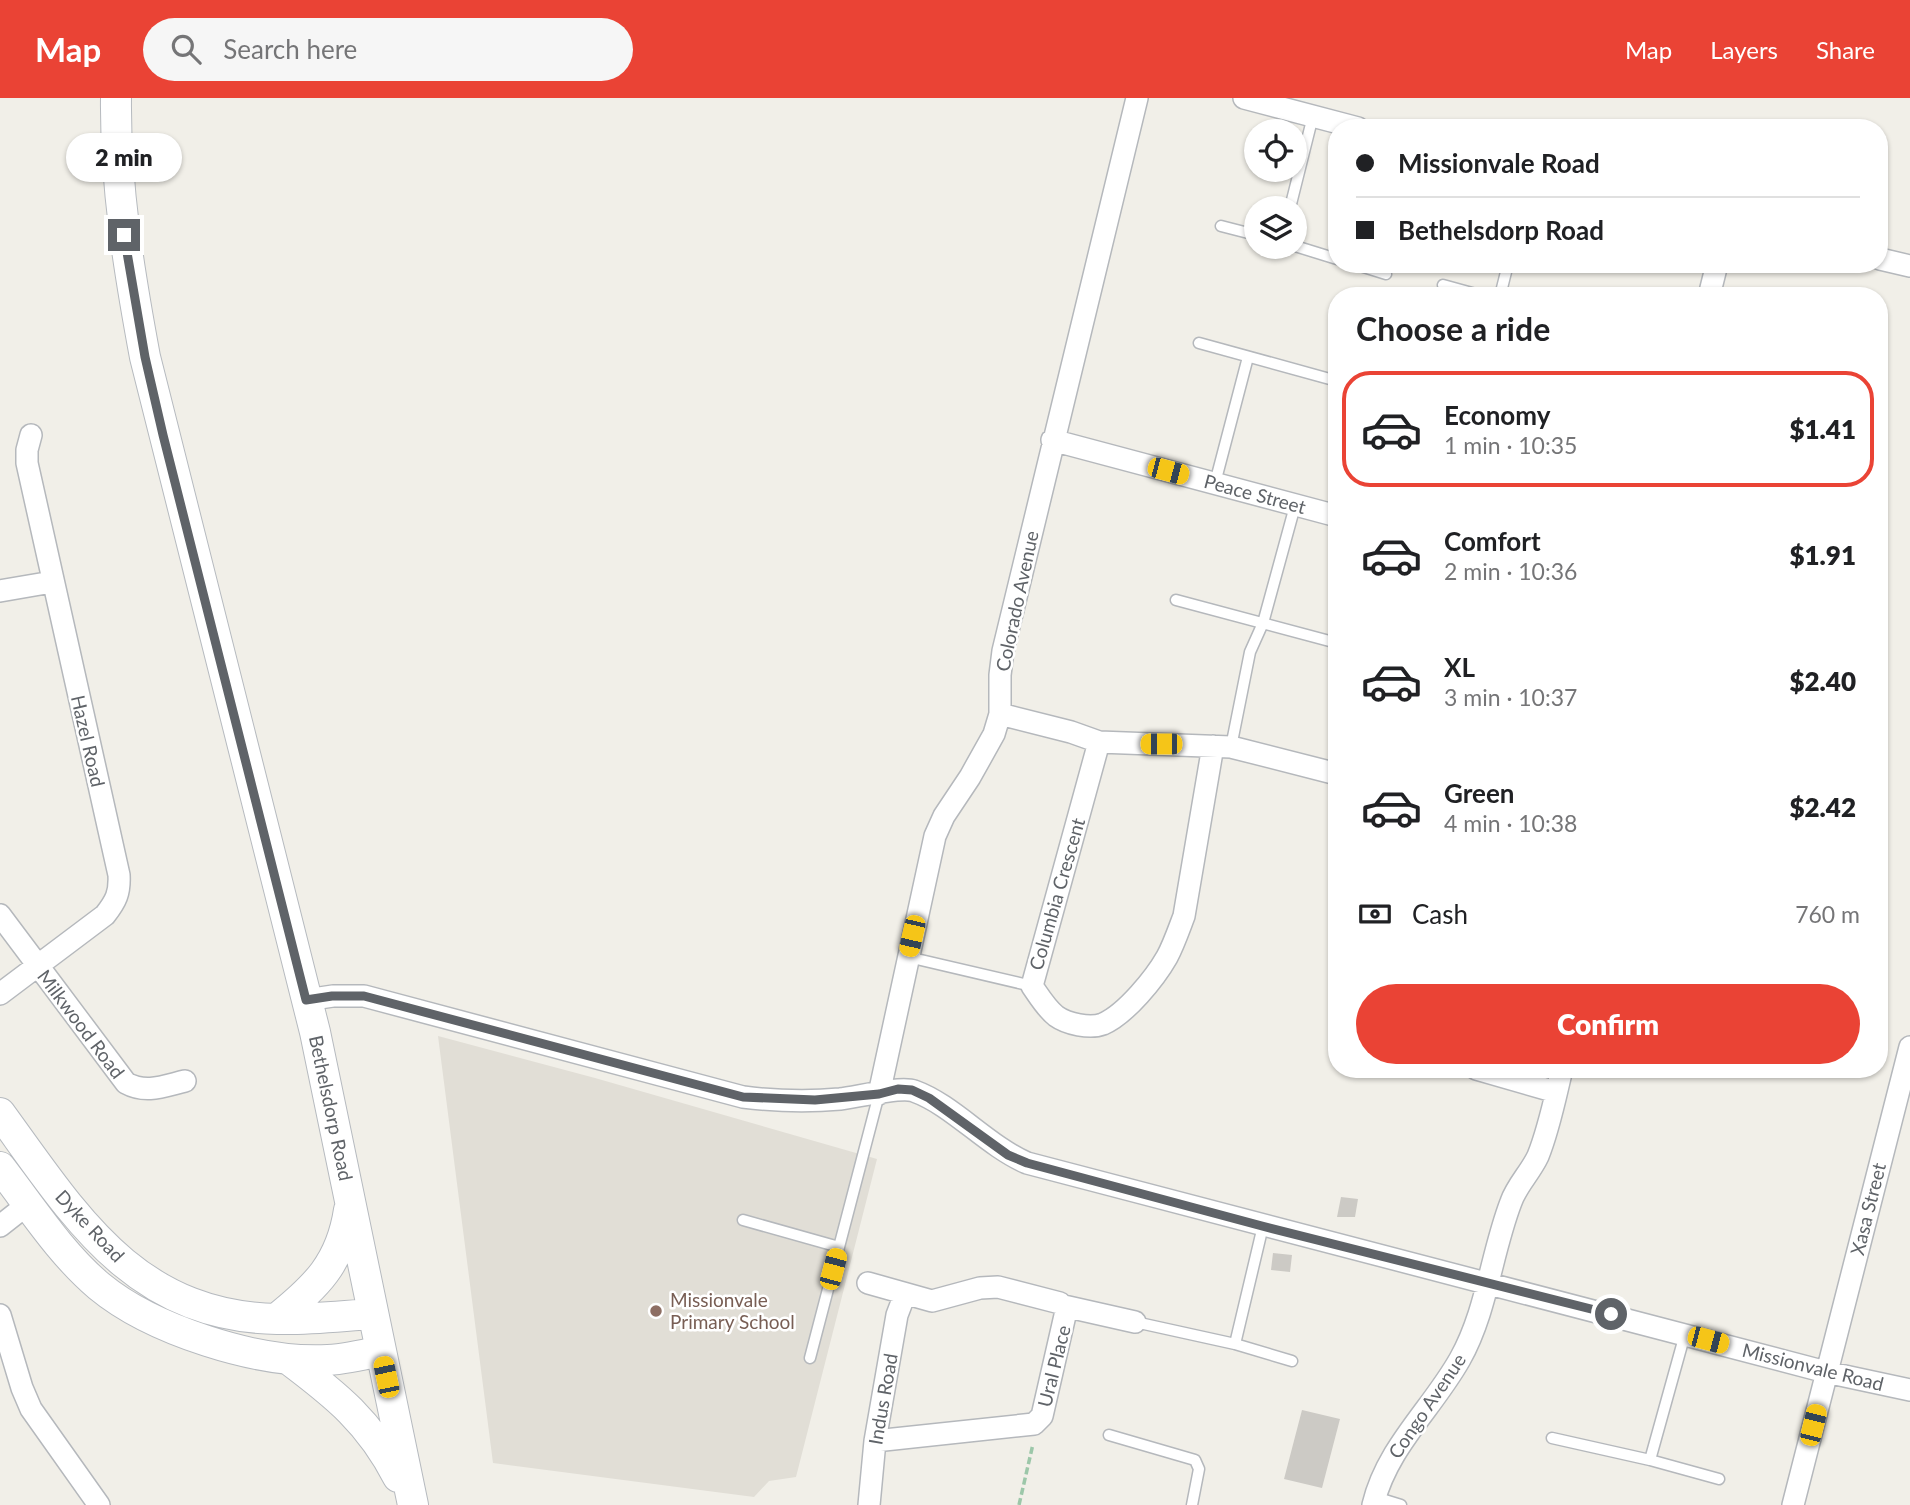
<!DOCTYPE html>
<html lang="en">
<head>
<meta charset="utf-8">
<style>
	:root { --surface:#fff; --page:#f6f6f6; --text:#202124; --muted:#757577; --line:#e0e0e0; --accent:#ea4335 }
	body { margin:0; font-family:Lato,sans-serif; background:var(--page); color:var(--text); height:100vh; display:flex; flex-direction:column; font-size:26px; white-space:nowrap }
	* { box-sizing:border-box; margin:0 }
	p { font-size:23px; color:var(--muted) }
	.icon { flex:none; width:38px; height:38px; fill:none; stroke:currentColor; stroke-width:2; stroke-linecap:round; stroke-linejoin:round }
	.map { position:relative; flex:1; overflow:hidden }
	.side { position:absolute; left:1328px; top:189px; width:560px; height:791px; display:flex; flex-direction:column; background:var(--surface); border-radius:28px; box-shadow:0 2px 5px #0004 }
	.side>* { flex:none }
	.top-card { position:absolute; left:1328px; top:21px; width:560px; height:154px; border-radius:28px; box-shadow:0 2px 5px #0004; display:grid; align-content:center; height:154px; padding:0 28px; background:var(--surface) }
	.tools { position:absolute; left:1244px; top:21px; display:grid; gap:14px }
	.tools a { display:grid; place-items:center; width:63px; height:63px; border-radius:50%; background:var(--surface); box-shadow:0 2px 5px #0004; font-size:35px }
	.end { position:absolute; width:32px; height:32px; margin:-16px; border:9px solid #5f6368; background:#fff; box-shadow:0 0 0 4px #fff }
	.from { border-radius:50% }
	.bubble { position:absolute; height:49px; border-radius:24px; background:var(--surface); box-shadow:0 2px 5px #0004; font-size:23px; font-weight:800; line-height:49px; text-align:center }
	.car { position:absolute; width:21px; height:42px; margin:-21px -10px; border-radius:9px; box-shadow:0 0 5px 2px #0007; background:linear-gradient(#f5c518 24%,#345 0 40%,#f5c518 0 76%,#345 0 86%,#f5c518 0) }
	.top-card b { display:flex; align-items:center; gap:24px; height:66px; font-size:26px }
	.top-card b+b { border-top:2px solid var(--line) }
	.top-card i { width:18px; height:18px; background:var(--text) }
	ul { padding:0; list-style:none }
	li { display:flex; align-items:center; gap:21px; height:116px; margin:0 14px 10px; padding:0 14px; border:4px solid transparent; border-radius:28px }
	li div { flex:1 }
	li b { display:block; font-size:26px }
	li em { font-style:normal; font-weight:800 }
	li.active { border-color:var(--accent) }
	li>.icon { width:63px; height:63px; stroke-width:1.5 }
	h2 { padding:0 28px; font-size:32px; line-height:84px }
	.pay { display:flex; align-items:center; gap:18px; height:77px; padding:0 28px; font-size:26px }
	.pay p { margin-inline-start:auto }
	.cta { display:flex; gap:14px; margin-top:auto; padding:14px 28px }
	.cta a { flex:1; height:80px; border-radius:42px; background:var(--accent); color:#fff; font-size:28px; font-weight:800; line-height:80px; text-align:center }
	header { display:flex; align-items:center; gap:42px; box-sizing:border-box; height:98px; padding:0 35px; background:var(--accent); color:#fff }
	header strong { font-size:33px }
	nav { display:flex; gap:38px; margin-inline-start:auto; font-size:24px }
	.search { width:490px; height:63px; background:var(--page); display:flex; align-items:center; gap:18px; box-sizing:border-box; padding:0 24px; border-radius:38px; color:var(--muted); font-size:26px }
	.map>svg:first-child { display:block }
</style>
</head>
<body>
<header>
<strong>Map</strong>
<div class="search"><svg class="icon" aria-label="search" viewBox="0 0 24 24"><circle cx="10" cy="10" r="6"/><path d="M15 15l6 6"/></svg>Search here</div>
<nav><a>Map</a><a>Layers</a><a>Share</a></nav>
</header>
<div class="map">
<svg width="1910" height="1407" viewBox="0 0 1910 1407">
	<rect width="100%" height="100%" fill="#f1efe8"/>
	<path fill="#e1ded6" d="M 438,938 L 595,980 L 877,1061 L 796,1379 L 769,1383 L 754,1399 L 493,1365 Z"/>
	<path fill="#cccac5" d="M 1341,1099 L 1358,1101 L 1355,1119 L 1337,1119 Z
		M 1273,1155 L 1292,1157 L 1290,1174 L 1271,1172 Z
		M 1302,1312 L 1340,1321 L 1322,1390 L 1284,1381 Z"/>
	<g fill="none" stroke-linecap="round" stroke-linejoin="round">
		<defs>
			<path id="lane" d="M 1290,110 L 1313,18
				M 1221,128 L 1256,137
				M 1295,148 L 1337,161
				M 1354,166 L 1386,176
				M 1443,187 L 1483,198
				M 1500,198 L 1508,166
				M 1199,245 L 1337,283
				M 1215,385 L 1248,259
				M 1176,502 L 1337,545
				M 1231,649 L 1250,554 L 1263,525 L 1295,408
				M 908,859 L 1032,888
				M 743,1122 L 839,1149
				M 1135,1224 L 1235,1246 L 1292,1263
				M 1235,1246 L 1263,1128
				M 810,1260 L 879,996
				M 1109,1337 L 1195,1362 L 1199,1371 L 1192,1407
				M 1552,1340 L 1650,1362 L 1719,1381
				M 1650,1362 L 1685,1236
				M 1375,1399 L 1401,1407"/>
			<path id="street" d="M 1244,0 L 1358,30
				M 1880,161 L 1910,168
				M 1709,198 L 1717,166
				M 1052,342 L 1337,418
				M 0,493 L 52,484
				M 1000,616 L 1071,634 L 1099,644 L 1231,649 L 1337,676
				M 1099,644 L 1032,888 C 1039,898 1046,910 1056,918 C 1067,926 1090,931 1103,926 C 1126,916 1155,880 1167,859 C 1174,846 1179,831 1184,818 L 1213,648
				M 0,817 L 126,985 C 146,996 164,988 185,983
				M 0,896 L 105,817 C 116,803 120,795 119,777 L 27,365 L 27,352 L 31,337
				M 306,902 L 333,898 L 364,898 L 743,999 C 775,1003 808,1004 840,1001 C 857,999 901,988 914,993 C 953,1007 986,1047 1027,1065 L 1826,1274 L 1910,1292
				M 1476,971 L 1556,994
				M 879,996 L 935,738 L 944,718 L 970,679 L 994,636 L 1000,616 L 1000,577 L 1003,553 L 1137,0
				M 0,1128 L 28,1106
				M 868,1185 L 932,1203 L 980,1190 L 998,1189 L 1060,1205 L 1066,1213 L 1042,1318 L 1034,1326 L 875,1343
				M 1064,1208 L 1135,1224
				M 0,1217 L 22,1290 L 31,1311 L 99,1407
				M 869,1407 L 875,1343 L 897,1217 L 905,1196
				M 1373,1407 C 1387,1349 1432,1311 1460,1261 C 1487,1213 1491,1156 1511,1104 C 1517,1087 1530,1075 1538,1058 C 1549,1031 1555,1000 1562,971
				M 1793,1407 L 1910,949"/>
			<path id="secondary" d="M 116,0 C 115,88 129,173 145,259 L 315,934 L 413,1407
				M 0,1015 C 75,1118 134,1218 277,1221 C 309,1222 341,1218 373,1216
				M 0,1069 C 31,1109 60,1155 99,1188 C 152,1232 258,1266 328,1262 C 346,1261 363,1257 380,1253
				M 276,1221 C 316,1189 341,1165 349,1112
				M 288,1261 C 336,1297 370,1324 398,1379"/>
		</defs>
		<use href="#lane" stroke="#b5b8bc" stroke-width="13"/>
		<use href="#street" stroke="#b5b8bc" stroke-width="24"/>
		<use href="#secondary" stroke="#b6babf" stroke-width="32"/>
		<path stroke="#9cc7a9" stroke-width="3.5" stroke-dasharray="7 3.5" stroke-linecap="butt" d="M 1019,1407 L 1033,1346"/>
		<use href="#lane" stroke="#fff" stroke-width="10"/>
		<use href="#street" stroke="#fff" stroke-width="21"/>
		<use href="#secondary" stroke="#fff" stroke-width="30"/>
	</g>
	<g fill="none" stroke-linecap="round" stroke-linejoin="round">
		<path stroke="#5f6368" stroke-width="9" d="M 124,137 L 145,259 L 163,337 L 306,902 L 332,898 L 364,898 L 743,999 L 815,1002 L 879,996 L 898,991 L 912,992 L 929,1000 L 1008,1057 L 1027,1065 L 1262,1128 L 1611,1216"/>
	</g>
	<circle fill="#8d6e63" stroke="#fff" stroke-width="2.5" cx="656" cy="1213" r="7"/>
	<g text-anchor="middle" stroke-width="5" stroke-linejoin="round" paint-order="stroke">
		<g font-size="19" fill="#5f6368" stroke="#fff">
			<text transform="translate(1255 396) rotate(15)" y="7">Peace Street</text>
			<text transform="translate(1017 503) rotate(-78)" y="7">Colorado Avenue</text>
			<text transform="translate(88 643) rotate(77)" y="7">Hazel Road</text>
			<text transform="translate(1057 796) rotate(-74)" y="7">Columbia Crescent</text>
			<text transform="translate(81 926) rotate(53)" y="7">Milkwood Road</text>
			<text transform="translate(331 1010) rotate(78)" y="7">Bethelsdorp Road</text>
			<text transform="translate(1868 1111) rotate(-76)" y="7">Xasa Street</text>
			<text transform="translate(90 1128) rotate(47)" y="7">Dyke Road</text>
			<text transform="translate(1054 1268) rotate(-76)" y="7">Ural Place</text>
			<text transform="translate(1813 1269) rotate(14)" y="7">Missionvale Road</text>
			<text transform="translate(883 1301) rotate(-80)" y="7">Indus Road</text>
			<text transform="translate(1427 1308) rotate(-56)" y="7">Congo Avenue</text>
		</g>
		<g font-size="19" fill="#785e54" stroke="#fff" text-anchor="start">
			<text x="670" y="1209">Missionvale<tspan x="670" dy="22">Primary School</tspan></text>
		</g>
	</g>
</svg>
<div class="tools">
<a><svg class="icon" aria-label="locate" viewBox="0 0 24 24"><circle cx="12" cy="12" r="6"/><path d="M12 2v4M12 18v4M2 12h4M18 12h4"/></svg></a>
<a><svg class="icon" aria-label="layers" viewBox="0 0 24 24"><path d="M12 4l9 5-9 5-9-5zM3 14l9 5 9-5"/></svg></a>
</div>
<i class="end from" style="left:1611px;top:1216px"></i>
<i class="end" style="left:124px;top:137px"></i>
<div class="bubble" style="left:66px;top:35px;width:116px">2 min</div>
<i class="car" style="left:1168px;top:373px;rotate:105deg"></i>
<i class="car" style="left:1161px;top:646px;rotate:270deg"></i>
<i class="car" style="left:912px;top:838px;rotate:193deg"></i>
<i class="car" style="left:833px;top:1171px;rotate:15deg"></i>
<i class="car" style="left:1708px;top:1242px;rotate:105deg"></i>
<i class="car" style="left:386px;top:1279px;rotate:348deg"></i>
<i class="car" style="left:1813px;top:1327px;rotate:14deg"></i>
<div class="top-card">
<b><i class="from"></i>Missionvale Road</b>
<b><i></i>Bethelsdorp Road</b>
</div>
<section class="side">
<h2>Choose a ride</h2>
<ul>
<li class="active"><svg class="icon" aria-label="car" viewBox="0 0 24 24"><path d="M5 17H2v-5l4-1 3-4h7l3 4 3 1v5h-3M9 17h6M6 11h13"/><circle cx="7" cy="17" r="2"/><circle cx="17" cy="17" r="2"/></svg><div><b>Economy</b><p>1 min · 10:35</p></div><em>$1.41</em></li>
<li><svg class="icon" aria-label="car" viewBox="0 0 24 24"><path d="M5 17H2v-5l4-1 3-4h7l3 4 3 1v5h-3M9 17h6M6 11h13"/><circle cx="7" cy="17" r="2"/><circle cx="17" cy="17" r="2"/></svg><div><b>Comfort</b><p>2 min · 10:36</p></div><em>$1.91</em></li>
<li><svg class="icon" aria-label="car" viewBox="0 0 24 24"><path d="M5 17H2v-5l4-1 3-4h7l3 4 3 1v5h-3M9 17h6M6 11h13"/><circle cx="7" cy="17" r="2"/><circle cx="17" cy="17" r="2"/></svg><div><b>XL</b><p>3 min · 10:37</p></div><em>$2.40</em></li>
<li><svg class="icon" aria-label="car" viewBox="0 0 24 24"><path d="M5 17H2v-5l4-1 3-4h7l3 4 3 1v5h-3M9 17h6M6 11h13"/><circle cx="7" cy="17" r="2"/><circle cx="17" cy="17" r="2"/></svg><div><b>Green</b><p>4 min · 10:38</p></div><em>$2.42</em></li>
</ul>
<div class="pay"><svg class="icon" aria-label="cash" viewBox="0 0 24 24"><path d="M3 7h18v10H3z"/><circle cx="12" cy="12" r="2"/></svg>Cash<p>760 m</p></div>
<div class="cta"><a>Confirm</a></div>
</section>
</div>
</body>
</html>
